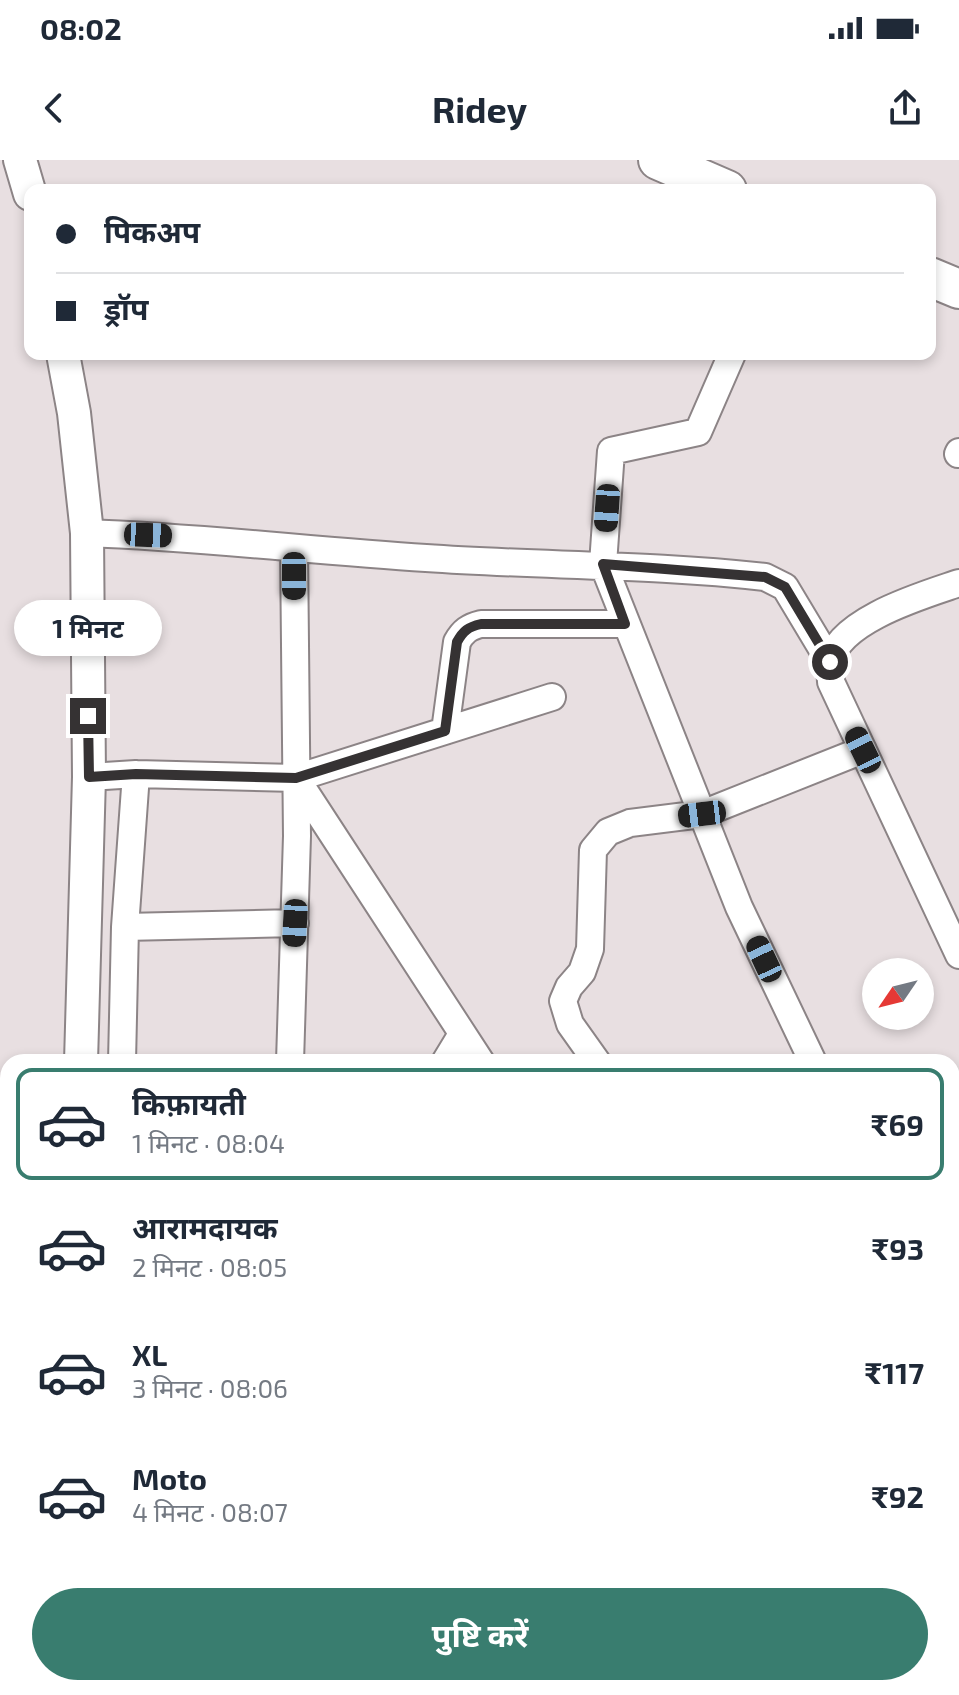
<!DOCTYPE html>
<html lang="hi">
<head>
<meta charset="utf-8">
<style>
	:root { --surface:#fff; --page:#f6f6f7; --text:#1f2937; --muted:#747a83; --line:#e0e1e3; --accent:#397d6f }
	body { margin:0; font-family:"Exo 2","Noto Sans Devanagari",sans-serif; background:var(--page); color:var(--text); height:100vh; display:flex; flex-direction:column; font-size:30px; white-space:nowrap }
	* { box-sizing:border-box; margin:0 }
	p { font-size:26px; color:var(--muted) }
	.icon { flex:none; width:44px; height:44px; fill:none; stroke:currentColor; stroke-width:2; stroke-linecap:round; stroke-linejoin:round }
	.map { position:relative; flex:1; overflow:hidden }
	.side { position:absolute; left:0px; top:894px; width:960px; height:642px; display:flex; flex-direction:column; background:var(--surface); border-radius:24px 24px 0 0; box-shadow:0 4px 12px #0003 }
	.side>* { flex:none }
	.hud { position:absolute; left:24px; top:24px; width:912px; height:176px; border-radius:16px; box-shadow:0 4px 12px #0003; display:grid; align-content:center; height:176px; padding:0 32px; background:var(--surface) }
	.needle { width:52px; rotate:235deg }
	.buttons { position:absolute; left:862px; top:798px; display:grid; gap:16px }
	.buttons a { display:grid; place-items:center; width:72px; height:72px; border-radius:50%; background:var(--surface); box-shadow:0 4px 12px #0003; font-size:40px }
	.end { position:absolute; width:36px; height:36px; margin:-18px; border:10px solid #353233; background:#fff; box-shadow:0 0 0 4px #fff }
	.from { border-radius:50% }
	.bubble { position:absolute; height:56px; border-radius:28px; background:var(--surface); box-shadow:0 4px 12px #0003; font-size:26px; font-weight:700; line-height:56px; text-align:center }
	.car { position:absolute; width:24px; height:48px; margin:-24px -12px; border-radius:10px; box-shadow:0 0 6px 2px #0007; background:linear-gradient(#222 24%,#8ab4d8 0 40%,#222 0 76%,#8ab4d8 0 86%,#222 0) }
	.hud b { display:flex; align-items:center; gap:28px; height:76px; font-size:30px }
	.hud b+b { border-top:2px solid var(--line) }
	.hud i { width:20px; height:20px; background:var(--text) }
	ul { padding:14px 0 0; list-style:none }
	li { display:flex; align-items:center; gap:24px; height:112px; margin:0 16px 12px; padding:0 16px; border:4px solid transparent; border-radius:16px }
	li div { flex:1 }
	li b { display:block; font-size:30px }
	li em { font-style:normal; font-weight:700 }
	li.active { border-color:var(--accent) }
	li>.icon { width:72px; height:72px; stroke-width:1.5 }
	.button { display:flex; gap:16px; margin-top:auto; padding:16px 32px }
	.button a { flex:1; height:92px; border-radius:48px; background:var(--accent); color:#fff; font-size:32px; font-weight:700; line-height:92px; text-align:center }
	.status { display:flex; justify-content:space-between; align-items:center; height:56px; padding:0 40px; background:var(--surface); direction:ltr }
	.status svg { height:22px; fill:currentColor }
	header { display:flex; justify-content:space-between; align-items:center; height:104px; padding:0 32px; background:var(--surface); font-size:36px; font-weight:700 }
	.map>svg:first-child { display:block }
</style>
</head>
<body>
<div class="status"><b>08:02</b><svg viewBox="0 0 49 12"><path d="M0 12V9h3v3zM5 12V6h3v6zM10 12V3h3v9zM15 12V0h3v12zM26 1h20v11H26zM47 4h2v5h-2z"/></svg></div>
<header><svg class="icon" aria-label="back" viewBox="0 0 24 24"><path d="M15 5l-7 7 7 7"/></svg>Ridey<svg class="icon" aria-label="share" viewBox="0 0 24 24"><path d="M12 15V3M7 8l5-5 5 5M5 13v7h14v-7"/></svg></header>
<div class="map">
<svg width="959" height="1535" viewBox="0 0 959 1535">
	<rect width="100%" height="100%" fill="#e8dfe1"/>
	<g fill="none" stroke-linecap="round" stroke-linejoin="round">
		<defs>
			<path id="minor" d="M 732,194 L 698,272 L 611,291 L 603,404 L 739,747 L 813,902
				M 958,294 L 959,292
				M 87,373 C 201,377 313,391 426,398 C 539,406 652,404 765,417 L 785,427 L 830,502
				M 959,423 C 924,435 837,460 830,503 C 829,509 831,516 831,522 L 959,795
				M 445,571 L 457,482 C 463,471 469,467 481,464 L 625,464
				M 89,617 L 136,614 L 296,618 L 481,902
				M 296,618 L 552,537
				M 125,767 L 295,763
				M 122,902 L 125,767 L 136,614
				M 290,902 L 297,676 L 294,388
				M 445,902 L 462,874
				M 597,902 L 570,864 L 563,841 L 569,827 L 582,812 L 590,789 L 593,690 L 608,672 L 630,663 L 702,654 L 863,590
				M 952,988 L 959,985
				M 952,1156 L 959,1169
				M 952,1317 L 959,1319
				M 952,1414 L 959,1422
				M 633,1528 L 634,1535
				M 724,1528 L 724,1535
				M 110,1535 L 110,1528
				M 285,1535 L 285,1528
				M 557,1535 L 557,1528
				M 911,1535 L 911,1528"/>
			<path id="tertiary" d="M 20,0 L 30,34
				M 63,194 L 74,253 L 87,373 L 89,617 L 81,902
				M 65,1535 L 66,1528"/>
			<path id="secondary" d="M 658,0 L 727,30
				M 930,117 L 959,129"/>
		</defs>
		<use href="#minor" stroke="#8c8486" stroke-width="30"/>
		<use href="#tertiary" stroke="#8c8486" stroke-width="36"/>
		<use href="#secondary" stroke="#8c8486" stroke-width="42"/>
		<use href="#minor" stroke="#fff" stroke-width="26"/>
		<use href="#tertiary" stroke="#fff" stroke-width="32"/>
		<use href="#secondary" stroke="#fff" stroke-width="38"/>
	</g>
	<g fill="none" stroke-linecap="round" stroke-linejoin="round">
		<path stroke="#353233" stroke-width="10" d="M 88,556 L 89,617 L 136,614 L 296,618 L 445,571 L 457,482 C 463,471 468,467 481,464 L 625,464 L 603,404 L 765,417 L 785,427 L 830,502"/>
	</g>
</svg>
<div class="buttons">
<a><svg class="needle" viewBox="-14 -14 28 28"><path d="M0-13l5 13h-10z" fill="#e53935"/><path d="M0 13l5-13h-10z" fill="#747a83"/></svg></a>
</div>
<i class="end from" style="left:830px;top:502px"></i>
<i class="end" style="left:88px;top:556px"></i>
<div class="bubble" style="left:14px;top:440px;width:148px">1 मिनट</div>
<i class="car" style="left:607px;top:348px;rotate:184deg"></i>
<i class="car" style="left:148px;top:375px;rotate:92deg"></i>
<i class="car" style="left:294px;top:416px;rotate:180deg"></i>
<i class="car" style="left:863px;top:590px;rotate:334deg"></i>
<i class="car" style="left:702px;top:654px;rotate:263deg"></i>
<i class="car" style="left:295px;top:763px;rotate:183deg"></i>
<i class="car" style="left:764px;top:799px;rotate:335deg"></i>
<div class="hud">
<b><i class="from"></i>पिकअप</b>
<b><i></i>ड्रॉप</b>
</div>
<section class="side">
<ul>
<li class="active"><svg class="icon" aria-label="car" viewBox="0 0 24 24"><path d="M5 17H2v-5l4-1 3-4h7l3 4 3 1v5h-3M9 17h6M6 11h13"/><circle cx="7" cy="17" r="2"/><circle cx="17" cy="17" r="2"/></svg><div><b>किफ़ायती</b><p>1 मिनट · 08:04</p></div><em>₹69</em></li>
<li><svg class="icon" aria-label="car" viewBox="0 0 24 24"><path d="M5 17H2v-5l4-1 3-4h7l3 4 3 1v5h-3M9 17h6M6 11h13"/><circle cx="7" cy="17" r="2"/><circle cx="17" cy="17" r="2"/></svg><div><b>आरामदायक</b><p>2 मिनट · 08:05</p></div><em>₹93</em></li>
<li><svg class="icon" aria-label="car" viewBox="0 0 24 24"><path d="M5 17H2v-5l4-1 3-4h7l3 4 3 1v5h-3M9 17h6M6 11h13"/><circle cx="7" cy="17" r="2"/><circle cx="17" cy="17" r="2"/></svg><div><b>XL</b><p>3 मिनट · 08:06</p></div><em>₹117</em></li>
<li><svg class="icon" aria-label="car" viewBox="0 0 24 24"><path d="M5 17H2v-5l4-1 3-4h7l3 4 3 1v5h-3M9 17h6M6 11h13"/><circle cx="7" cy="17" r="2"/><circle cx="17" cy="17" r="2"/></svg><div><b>Moto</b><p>4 मिनट · 08:07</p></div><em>₹92</em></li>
</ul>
<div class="button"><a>पुष्टि करें</a></div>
</section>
</div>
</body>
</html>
